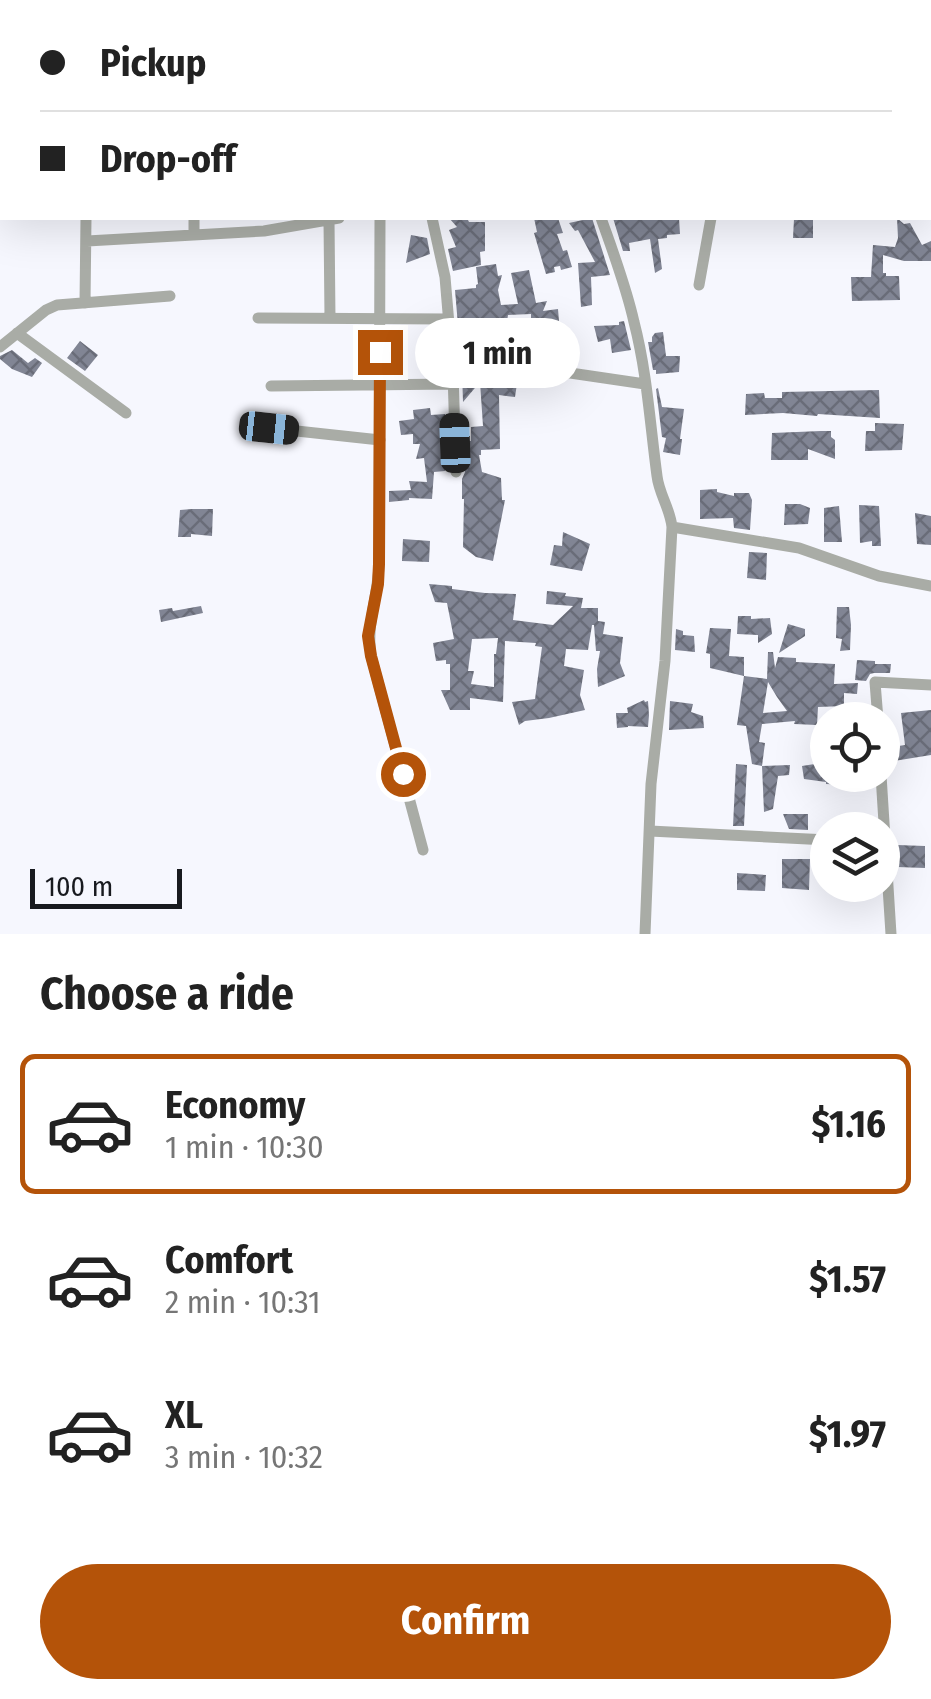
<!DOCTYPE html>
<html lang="en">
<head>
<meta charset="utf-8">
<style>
	:root { --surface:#fff; --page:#f6f6f6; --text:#222; --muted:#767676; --line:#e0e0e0; --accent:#b45309 }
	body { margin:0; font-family:"Fira Sans Condensed",sans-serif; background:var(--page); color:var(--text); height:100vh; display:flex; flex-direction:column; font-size:38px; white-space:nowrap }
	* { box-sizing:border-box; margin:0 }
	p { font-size:32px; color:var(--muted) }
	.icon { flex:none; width:55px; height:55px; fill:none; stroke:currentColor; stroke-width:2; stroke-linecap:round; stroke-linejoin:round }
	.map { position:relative; height:934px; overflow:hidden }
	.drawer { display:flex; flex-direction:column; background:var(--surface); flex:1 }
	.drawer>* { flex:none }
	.banner { position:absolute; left:0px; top:0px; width:932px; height:220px; box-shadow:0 10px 40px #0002; display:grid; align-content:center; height:220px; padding:0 40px; background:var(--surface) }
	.buttons { position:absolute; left:810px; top:702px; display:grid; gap:20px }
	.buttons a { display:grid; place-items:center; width:90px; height:90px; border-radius:50%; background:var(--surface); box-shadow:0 10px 40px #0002; font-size:50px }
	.scale { position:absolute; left:30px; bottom:25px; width:152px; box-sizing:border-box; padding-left:10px; border:5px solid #181a1f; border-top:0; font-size:28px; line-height:35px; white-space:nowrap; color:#181a1f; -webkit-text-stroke:8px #f6f7fe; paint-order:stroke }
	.end { position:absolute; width:45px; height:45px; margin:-22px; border:12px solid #b45309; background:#fff; box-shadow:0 0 0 5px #fff }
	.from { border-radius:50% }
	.bubble { position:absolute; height:70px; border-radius:35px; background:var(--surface); box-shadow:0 10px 40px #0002; font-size:32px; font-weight:700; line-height:70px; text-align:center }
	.car { position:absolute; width:30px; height:60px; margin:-30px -15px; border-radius:12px; box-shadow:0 0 8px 2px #0007; background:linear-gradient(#222 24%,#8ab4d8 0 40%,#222 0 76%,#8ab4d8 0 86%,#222 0) }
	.banner b { display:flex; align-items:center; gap:35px; height:95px; font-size:38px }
	.banner b+b { border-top:2px solid var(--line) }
	.banner i { width:25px; height:25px; background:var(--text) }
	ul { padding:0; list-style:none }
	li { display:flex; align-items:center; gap:30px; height:140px; margin:0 20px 15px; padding:0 20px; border:5px solid transparent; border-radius:15px }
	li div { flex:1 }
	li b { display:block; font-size:38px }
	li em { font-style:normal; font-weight:700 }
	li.current { border-color:var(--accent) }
	li>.icon { width:90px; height:90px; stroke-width:1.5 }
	h2 { padding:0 40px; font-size:45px; line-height:120px }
	.button { display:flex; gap:20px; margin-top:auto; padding:20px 40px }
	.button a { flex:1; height:115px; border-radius:60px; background:var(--accent); color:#fff; font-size:40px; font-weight:700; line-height:115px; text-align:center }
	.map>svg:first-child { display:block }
</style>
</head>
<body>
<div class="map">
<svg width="931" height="934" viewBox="0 0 931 934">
	<defs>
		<pattern id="building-cross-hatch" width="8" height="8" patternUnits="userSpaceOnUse" patternTransform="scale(2.5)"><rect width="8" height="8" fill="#818594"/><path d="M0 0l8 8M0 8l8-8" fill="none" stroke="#696c78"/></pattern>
	</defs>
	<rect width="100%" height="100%" fill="#f6f7fe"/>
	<path fill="url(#building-cross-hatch)" fill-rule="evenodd" d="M 449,218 L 467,218 L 469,222 L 485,222 L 485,251 L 480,252 L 481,265 L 453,271 L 448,249 L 456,247 L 449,230 L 457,227 Z
		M 534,218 L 558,218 L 563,233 L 557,234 L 563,251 L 567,250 L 572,267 L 561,270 L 560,266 L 554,267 L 555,272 L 546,274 L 534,233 L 537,232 Z
		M 592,218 L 610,275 L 591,277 L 592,305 L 581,307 L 578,263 L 595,262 L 578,230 L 575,231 L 569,223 Z
		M 613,218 L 679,218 L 680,234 L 667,235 L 667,238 L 658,239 L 662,269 L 655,273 L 650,239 L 629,243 L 630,251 L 623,251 Z
		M 897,218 L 904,224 L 910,223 L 922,245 L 931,241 L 931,261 L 904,261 L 883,255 L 883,273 L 886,273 L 886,276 L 899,276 L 900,300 L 852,301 L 851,277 L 871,277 L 873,245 L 895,247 L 898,238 Z
		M 794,219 L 813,219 L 813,238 L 793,238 Z
		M 411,235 L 427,238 L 430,254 L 406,263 Z
		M 496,264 L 498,276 L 502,275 L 498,290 L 501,305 L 518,304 L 511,273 L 529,270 L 536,303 L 547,301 L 543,311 L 558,309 L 559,321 L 531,324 L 531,314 L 508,315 L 505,335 L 480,332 L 479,350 L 508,353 L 508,333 L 520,333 L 520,354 L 524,355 L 524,357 L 514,356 L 508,360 L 467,360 L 470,337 L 459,337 L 455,290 L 476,288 L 476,285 L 478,284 L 476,267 Z
		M 624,321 L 631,350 L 612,353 L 610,339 L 598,342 L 594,326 L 619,325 L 619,322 Z
		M 663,332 L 666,356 L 680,356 L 679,372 L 656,374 L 656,370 L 653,370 L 648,342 L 652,342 L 652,337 L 655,333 Z
		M 441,340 L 443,371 L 428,372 L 426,341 Z
		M 80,341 L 98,355 L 85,371 L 67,358 Z
		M 541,341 L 573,344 L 573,357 L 552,356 L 552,361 L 544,360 L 546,357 L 538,355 Z
		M 12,350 L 28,363 L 35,358 L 42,363 L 32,377 L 12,369 L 0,359 L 0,356 Z
		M 462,371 L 518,377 L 515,397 L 499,395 L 500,449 L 481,450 L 481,455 L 479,455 L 482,472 L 501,478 L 502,500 L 505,500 L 493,561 L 476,557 L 463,547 L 464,499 L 462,499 L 462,479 L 465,472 L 464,441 L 471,441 L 471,427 L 483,426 L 480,382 L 463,402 Z
		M 658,388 L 662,407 L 684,409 L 680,439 L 682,439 L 680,455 L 663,452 L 666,438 L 662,437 L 656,389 Z
		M 879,390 L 880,418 L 818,414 L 817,416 L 783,413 L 745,415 L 746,394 L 764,393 L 765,398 L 782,398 L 782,392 Z
		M 430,408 L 431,415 L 445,414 L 445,471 L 434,472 L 432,499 L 409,498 L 409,500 L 389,502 L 389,491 L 411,490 L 409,481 L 427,482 L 424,458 L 416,459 L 420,444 L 413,444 L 413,434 L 401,435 L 399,421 L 414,419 L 413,410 Z
		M 875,423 L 904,424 L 902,450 L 865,451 L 866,431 L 875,431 Z
		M 821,431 L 831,431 L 831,437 L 835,440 L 835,459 L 808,449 L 808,460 L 771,460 L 772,433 Z
		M 717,489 L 717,492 L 734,496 L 734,493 L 749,493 L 752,500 L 750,530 L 734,528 L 733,518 L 700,519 L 700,490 Z
		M 785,504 L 800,504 L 810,508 L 808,524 L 784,525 Z
		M 859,505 L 879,506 L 881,546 L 872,546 L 872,541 L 860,543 Z
		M 839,506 L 842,542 L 824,542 L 824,508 Z
		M 192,509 L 213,509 L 212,536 L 191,534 L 191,537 L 178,537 L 180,510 Z
		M 915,513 L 931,516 L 931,545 L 917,544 Z
		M 563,532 L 590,544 L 582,571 L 550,565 L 554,545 L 562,546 Z
		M 403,539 L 430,541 L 429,562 L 402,561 Z
		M 749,552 L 767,553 L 766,580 L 747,578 Z
		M 429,584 L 452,586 L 452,589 L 485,593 L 516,594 L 513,620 L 553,625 L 573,606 L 546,604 L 547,591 L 566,593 L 565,596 L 583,598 L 581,608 L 598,608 L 598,621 L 605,622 L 603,634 L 623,637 L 620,663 L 625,676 L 598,687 L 597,669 L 600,651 L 596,651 L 594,625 L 592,625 L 588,650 L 566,649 L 564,666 L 584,670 L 580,695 L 585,710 L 549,718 L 525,721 L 519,725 L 512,702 L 535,699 L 542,647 L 535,646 L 536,643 L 505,641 L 503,702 L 470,698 L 470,710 L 450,710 L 441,690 L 450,690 L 450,664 L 446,664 L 446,660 L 436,661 L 433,643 L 454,639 L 447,603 L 435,602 ZM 498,638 L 496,654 L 494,654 L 494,687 L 471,684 L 474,671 L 468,671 L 472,639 Z
		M 201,606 L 203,613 L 161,622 L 159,610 L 172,608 L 173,611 Z
		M 837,607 L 849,607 L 851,625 L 850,650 L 840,651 L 842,639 L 836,638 Z
		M 738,616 L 751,616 L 751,619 L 770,618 L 772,634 L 758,643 L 758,635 L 737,634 Z
		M 788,624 L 805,629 L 805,636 L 779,653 Z
		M 710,628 L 731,629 L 729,656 L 744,657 L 744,676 L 710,668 L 710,654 L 706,653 Z
		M 676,629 L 683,631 L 683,635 L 694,636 L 695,652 L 675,650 Z
		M 768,652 L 773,652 L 775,668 L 778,657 L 796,658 L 796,662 L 835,664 L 834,684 L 858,683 L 857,694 L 844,693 L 844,706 L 818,707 L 817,725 L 794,724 L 795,721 L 762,724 L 759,742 L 765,743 L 762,766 L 752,764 L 746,726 L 737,725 L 744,676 L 767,679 ZM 768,682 L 777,697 L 787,711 L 763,713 Z
		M 857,660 L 875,661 L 875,664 L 891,664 L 890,673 L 874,673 L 870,674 L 866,681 L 855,680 Z
		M 644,700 L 645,702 L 648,701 L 649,715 L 648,727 L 628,726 L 628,727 L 617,728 L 616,713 L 628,713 L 627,708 Z
		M 670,701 L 693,704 L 691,712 L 703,716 L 704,728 L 669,730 Z
		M 931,710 L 931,755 L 894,761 L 892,747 L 905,745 L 901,713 Z
		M 821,763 L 821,765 L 828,765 L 828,775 L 847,775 L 847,785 L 826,784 L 826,782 L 804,779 L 802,766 Z
		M 736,764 L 747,765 L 744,826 L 733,826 Z
		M 790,765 L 789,775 L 778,776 L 773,809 L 764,812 L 762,766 Z
		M 783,814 L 808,814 L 808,830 L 789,829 Z
		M 897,845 L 925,846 L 925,868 L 897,867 Z
		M 782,859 L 810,859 L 809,890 L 782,888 Z
		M 737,873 L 766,875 L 765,891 L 737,890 Z"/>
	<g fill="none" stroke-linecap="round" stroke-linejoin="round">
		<path stroke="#a9aca6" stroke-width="11" d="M 450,0 L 451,2
			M 580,0 L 581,2
			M 930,118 L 931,118
			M 194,218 L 194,235
			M 380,218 L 379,565 C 378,596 366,624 371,656 L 423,850
			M 432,218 L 445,277 L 453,372 L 456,472
			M 601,218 C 613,252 626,286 634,322 C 647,372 650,424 657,476 C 659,494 670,508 672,527 L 665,661 L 651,784 L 645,934
			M 329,220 L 330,318
			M 87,241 L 264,231 L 339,218
			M 699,285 L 711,218
			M 85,303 L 86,218
			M 258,318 L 448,319
			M 17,333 L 126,413
			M 0,347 L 46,310 L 57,305 L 170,296
			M 516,365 L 645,384
			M 271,386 L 453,384
			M 269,428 L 380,440
			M 672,527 L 799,548 L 879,576 L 931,586
			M 878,720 L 875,682 L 931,685
			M 881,775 L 891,934
			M 650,831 L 828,840"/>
	</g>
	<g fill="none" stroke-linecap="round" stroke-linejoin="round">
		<path stroke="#b45309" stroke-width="12" d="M 380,352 L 379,564 L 378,584 L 368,636 L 371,656 L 403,774"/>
	</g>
</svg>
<div class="buttons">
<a><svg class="icon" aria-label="locate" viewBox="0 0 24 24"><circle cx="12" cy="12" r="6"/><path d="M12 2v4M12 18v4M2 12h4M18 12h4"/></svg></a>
<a><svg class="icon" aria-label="layers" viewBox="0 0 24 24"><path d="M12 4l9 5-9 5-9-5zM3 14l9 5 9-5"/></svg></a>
</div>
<div class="scale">100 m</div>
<i class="end from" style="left:403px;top:774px"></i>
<i class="end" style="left:380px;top:352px"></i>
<div class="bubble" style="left:415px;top:318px;width:165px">1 min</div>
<i class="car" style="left:269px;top:428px;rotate:96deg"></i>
<i class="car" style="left:455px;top:443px;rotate:358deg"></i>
<div class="banner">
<b><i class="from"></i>Pickup</b>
<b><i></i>Drop-off</b>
</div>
</div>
<section class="drawer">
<h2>Choose a ride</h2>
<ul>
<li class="current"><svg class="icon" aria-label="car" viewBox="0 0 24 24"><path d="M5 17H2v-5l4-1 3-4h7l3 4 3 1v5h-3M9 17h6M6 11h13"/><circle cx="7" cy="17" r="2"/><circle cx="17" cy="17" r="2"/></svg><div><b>Economy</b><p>1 min · 10:30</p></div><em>$1.16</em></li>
<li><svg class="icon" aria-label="car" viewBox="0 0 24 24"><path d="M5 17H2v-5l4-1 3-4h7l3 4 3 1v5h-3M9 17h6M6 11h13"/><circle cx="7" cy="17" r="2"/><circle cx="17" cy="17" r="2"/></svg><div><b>Comfort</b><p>2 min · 10:31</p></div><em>$1.57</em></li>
<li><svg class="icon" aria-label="car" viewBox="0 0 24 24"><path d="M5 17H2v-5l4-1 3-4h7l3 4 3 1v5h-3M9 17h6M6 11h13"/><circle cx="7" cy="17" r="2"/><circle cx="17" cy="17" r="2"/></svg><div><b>XL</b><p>3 min · 10:32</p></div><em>$1.97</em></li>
</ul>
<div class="button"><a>Confirm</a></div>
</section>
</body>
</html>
